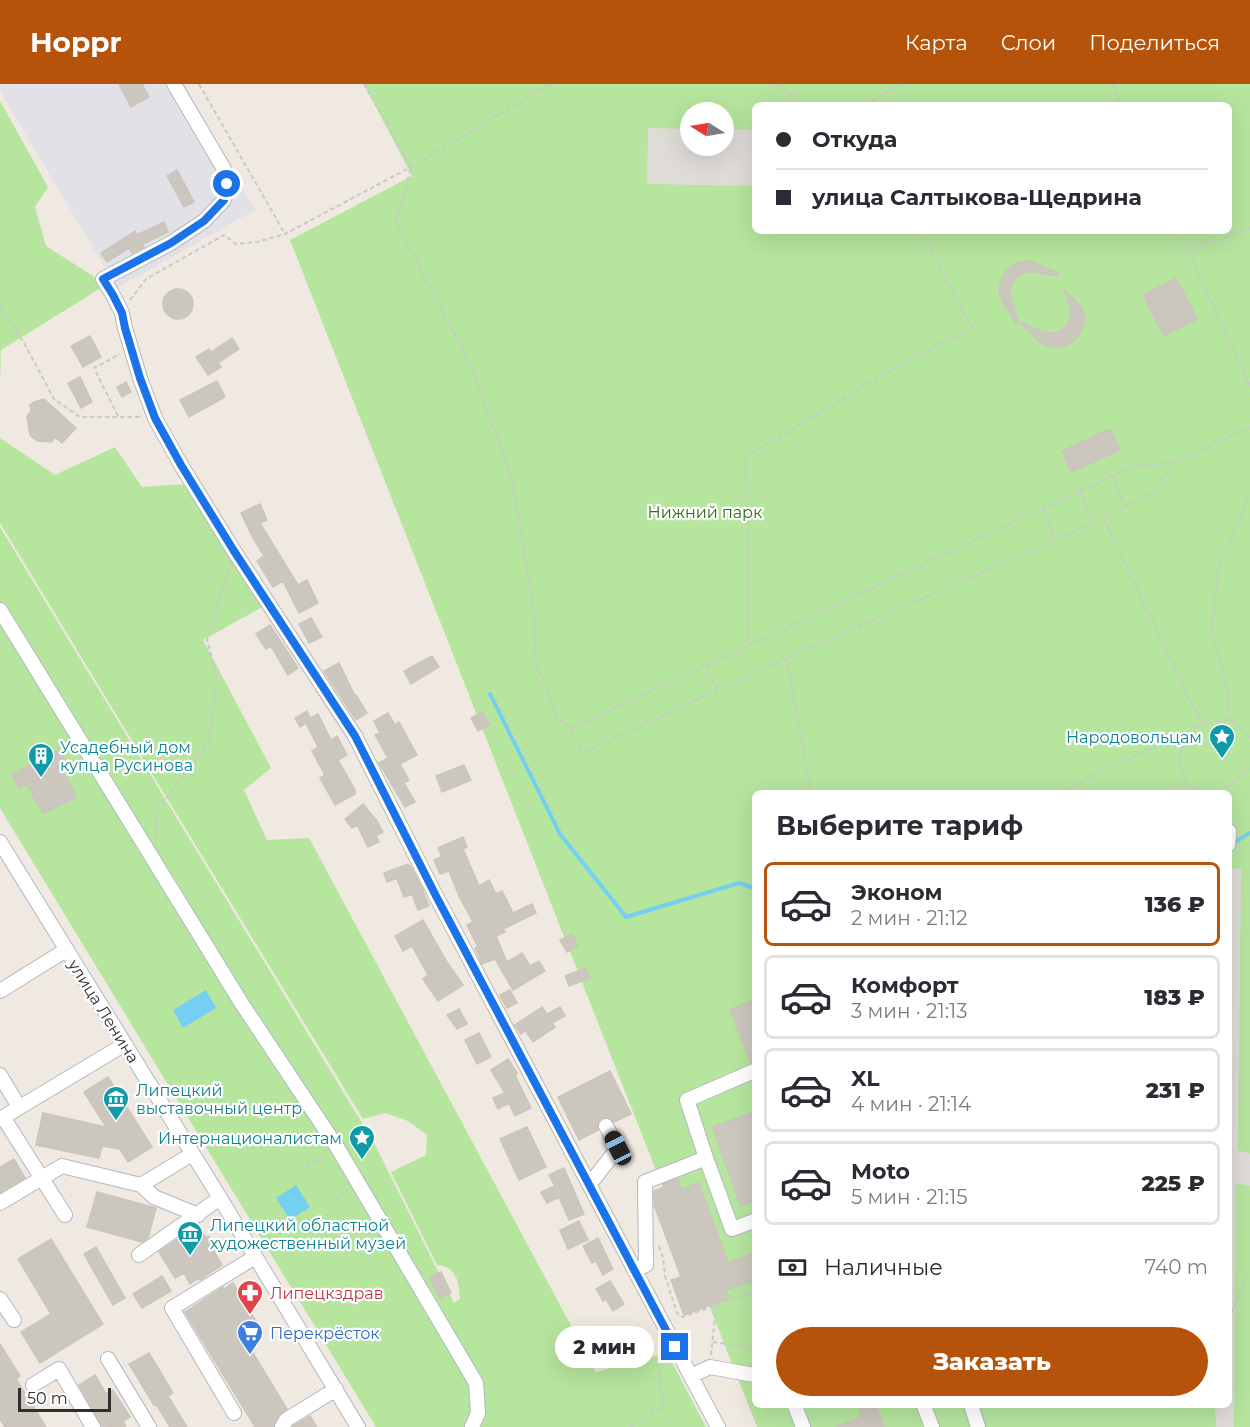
<!DOCTYPE html>
<html lang="ru">
<head>
<meta charset="utf-8">
<style>
	:root { --surface:#fff; --page:#f2f2f3; --text:#2b2b33; --muted:#7c7c81; --line:#e1e1e2; --accent:#b45309 }
	body { margin:0; font-family:Montserrat,sans-serif; background:var(--page); color:var(--text); height:100vh; display:flex; flex-direction:column; font-size:22px; white-space:nowrap }
	* { box-sizing:border-box; margin:0 }
	p { font-size:20px; color:var(--muted) }
	.icon { flex:none; width:33px; height:33px; fill:none; stroke:currentColor; stroke-width:2; stroke-linecap:round; stroke-linejoin:round }
	.map { position:relative; flex:1; overflow:hidden }
	.drawer { position:absolute; left:752px; top:706px; width:480px; height:618px; display:flex; flex-direction:column; background:var(--surface); border-radius:9px; box-shadow:0 6px 24px #0002 }
	.drawer>* { flex:none }
	.top-card { position:absolute; left:752px; top:18px; width:480px; height:132px; border-radius:9px; box-shadow:0 6px 24px #0002; display:grid; align-content:center; height:132px; padding:0 24px; background:var(--surface) }
	.needle { width:39px; rotate:281deg }
	.fabs { position:absolute; left:680px; top:18px; display:grid; gap:12px }
	.fabs a { display:grid; place-items:center; width:54px; height:54px; border-radius:50%; background:var(--surface); box-shadow:0 6px 24px #0002; font-size:30px }
	.scale { position:absolute; left:18px; bottom:15px; width:93px; box-sizing:border-box; padding-left:6px; border:3px solid #2e2e2e; border-top:0; font-size:16px; line-height:21px; white-space:nowrap; color:#2e2e2e; -webkit-text-stroke:4px #fff; paint-order:stroke }
	.end { position:absolute; width:27px; height:27px; margin:-14px; border:8px solid #1a73e8; background:#fff; box-shadow:0 0 0 3px #fff }
	.from { border-radius:50% }
	.bubble { position:absolute; height:42px; border-radius:21px; background:var(--surface); box-shadow:0 6px 24px #0002; font-size:20px; font-weight:800; line-height:42px; text-align:center }
	.car { position:absolute; width:18px; height:36px; margin:-18px -9px; border-radius:8px; box-shadow:0 0 4px 2px #0007; background:linear-gradient(#222 24%,#8ab4d8 0 40%,#222 0 76%,#8ab4d8 0 86%,#222 0) }
	.top-card b { display:flex; align-items:center; gap:21px; height:57px; font-size:22px }
	.top-card b+b { border-top:2px solid var(--line) }
	.top-card i { width:15px; height:15px; background:var(--text) }
	ul { padding:0; list-style:none }
	li { display:flex; align-items:center; gap:18px; height:84px; margin:0 12px 9px; padding:0 12px; border:3px solid var(--line); border-radius:9px }
	li div { flex:1 }
	li b { display:block; font-size:22px }
	li em { font-style:normal; font-weight:800 }
	li.current { border-color:var(--accent) }
	li>.icon { width:54px; height:54px; stroke-width:1.5 }
	h2 { padding:0 24px; font-size:27px; line-height:72px }
	.pay { display:flex; align-items:center; gap:15px; height:66px; padding:0 24px; font-size:22px }
	.pay p { margin-inline-start:auto }
	.action { display:flex; gap:12px; margin-top:auto; padding:12px 24px }
	.action a { flex:1; height:69px; border-radius:36px; background:var(--accent); color:#fff; font-size:24px; font-weight:800; line-height:69px; text-align:center }
	header { display:flex; align-items:center; gap:36px; box-sizing:border-box; height:84px; padding:0 30px; background:var(--accent); color:#fff }
	header strong { font-size:28px }
	nav { display:flex; gap:33px; margin-inline-start:auto; font-size:21px }
	.map>svg:first-child { display:block }
</style>
</head>
<body>
<header>
<strong>Hoppr</strong>
<nav><a>Карта</a><a>Слои</a><a>Поделиться</a></nav>
</header>
<div class="map">
<svg width="1250" height="1343" viewBox="0 0 1250 1343">
	<rect width="100%" height="100%" fill="#efe9e1"/>
	<path fill="#e3e1e8" d="M 0,0 L 184,0 L 255,126 L 117,204 L 0,7 Z"/>
	<path fill="#b6e59e" fill-rule="evenodd" d="M 364,0 L 1250,0 L 1250,1343 L 757,1343 L 290,156 L 412,92 ZM 754,21 L 1228,21 L 1228,147 L 754,147 ZM 690,28 L 723,28 L 723,62 L 690,62 ZM 754,710 L 1228,710 L 1228,1322 L 754,1322 Z
		M 0,17 L 48,103 L 35,123 L 46,162 L 93,192 L 101,204 L 1,266 L 0,298 Z
		M 0,354 L 55,391 L 115,363 L 142,403 L 188,400 L 266,521 L 203,556 L 271,684 L 244,706 L 267,756 L 309,754 L 596,1288 L 667,1269 L 706,1343 L 376,1343 L 0,724 L 0,443 L 373,1057 L 454,1219 L 460,1215 C 459,1198 457,1183 437,1181 L 391,1088 L 426,1071 L 427,1051 L 406,1036 L 385,1029 L 363,1035 L 165,711 L 0,439 Z"/>
	<path fill="#dfdcd8" d="M 648,44 L 690,45 L 690,62 L 723,62 L 723,45 L 754,46 L 754,102 L 647,100 Z
		M 1229,784 L 1241,785 L 1238,1066 L 1250,1070 L 1250,1102 L 1235,1099 L 1234,1343 L 1216,1343 L 1215,1322 L 1228,1322 Z"/>
	<path fill="#75cff0" d="M 206,906 L 216,924 L 183,944 L 173,926 Z
		M 296,1101 L 310,1123 L 290,1136 L 276,1114 Z"/>
	<g fill="none" stroke-linecap="round" stroke-linejoin="round">
		<path stroke="#75cff0" stroke-width="4" d="M 490,610 L 560,750 L 626,833 L 739,799 L 754,804
			M 1232,760 L 1250,749"/>
	</g>
	<path fill="#cbc7bf" stroke="#cbc5ba" stroke-width="1.5" d="M 119,0 L 142,0 L 149,13 L 131,23 Z
		M 177,86 L 194,118 L 184,123 L 167,92 Z
		M 164,138 L 168,148 L 143,160 L 144,163 L 132,169 L 129,164 L 107,178 L 101,169 L 135,147 L 137,151 Z
		M 1027,177 L 1035,179 L 1058,189 L 1057,192 L 1030,188 L 1025,189 L 1015,195 L 1010,205 L 1010,211 L 1018,238 L 1016,239 L 1002,217 L 999,209 L 1000,201 L 1002,194 L 1006,187 L 1012,182 L 1019,178 Z
		M 1176,194 L 1197,235 L 1164,252 L 1143,211 Z
		M163 220a15 15 0 1 1 30 0a15 15 0 1 1-30 0Z
		M 1064,205 L 1082,224 L 1084,231 L 1084,239 L 1081,247 L 1077,254 L 1071,259 L 1064,262 L 1056,263 L 1048,262 L 1041,259 L 1020,238 L 1045,249 L 1056,249 L 1062,246 L 1066,243 L 1071,232 L 1071,227 Z
		M 90,252 L 101,273 L 83,283 L 71,262 Z
		M 232,254 L 239,265 L 218,279 L 221,283 L 208,291 L 196,273 L 209,265 L 211,268 Z
		M 80,293 L 92,318 L 81,324 L 68,299 Z
		M 217,297 L 225,313 L 189,333 L 180,316 Z
		M 126,298 L 131,308 L 122,313 L 117,303 Z
		M 44,315 L 76,344 L 62,359 L 55,353 L 51,358 L 37,357 L 30,351 L 27,332 L 31,327 L 30,321 L 34,318 Z
		M 1110,345 L 1120,366 L 1071,388 L 1062,367 Z
		M 260,420 L 267,436 L 260,439 L 298,501 L 307,496 L 318,519 L 299,529 L 283,497 L 273,503 L 257,477 L 264,472 L 253,454 L 241,429 Z
		M 311,534 L 322,553 L 309,559 L 299,540 Z
		M 270,541 L 298,584 L 288,591 L 271,562 L 266,565 L 256,550 Z
		M 432,572 L 439,583 L 411,600 L 404,587 Z
		M 339,579 L 355,612 L 356,611 L 367,629 L 356,636 L 324,587 Z
		M 307,627 L 310,634 L 318,630 L 331,656 L 337,652 L 347,671 L 338,676 L 355,706 L 355,710 L 335,721 L 320,694 L 325,691 L 312,667 L 318,663 L 306,639 L 300,643 L 295,634 Z
		M 482,628 L 490,641 L 478,647 L 471,634 Z
		M 388,629 L 395,641 L 399,638 L 417,671 L 400,680 L 409,696 L 404,699 L 415,718 L 405,723 L 379,679 L 388,674 L 375,651 L 380,649 L 374,637 Z
		M 60,665 L 66,678 L 60,681 L 76,713 L 43,730 L 27,700 L 19,704 L 12,690 Z
		M 464,681 L 471,696 L 442,708 L 436,692 Z
		M 363,720 L 377,737 L 383,748 L 376,752 L 379,758 L 368,763 L 357,741 L 352,744 L 345,735 Z
		M 463,753 L 467,763 L 463,765 L 479,802 L 489,796 L 496,810 L 502,807 L 513,829 L 532,820 L 536,829 L 503,845 L 505,848 L 496,852 L 507,878 L 522,869 L 530,882 L 539,877 L 545,887 L 513,906 L 495,875 L 482,880 L 475,864 L 478,863 L 467,841 L 473,838 L 459,812 L 449,787 L 440,790 L 434,776 L 442,773 L 438,764 Z
		M 408,780 L 411,783 L 421,802 L 429,822 L 418,826 L 412,810 L 404,813 L 397,794 L 387,798 L 384,789 Z
		M 423,836 L 447,878 L 463,901 L 438,917 L 423,895 L 428,891 L 412,862 L 403,867 L 395,852 Z
		M 572,850 L 578,862 L 567,868 L 560,856 Z
		M 586,884 L 590,894 L 569,902 L 565,892 Z
		M 510,906 L 517,919 L 507,924 L 500,911 Z
		M 754,916 L 754,978 L 751,979 L 730,926 Z
		M 542,923 L 547,930 L 560,923 L 565,932 L 552,939 L 555,943 L 533,958 L 525,946 L 521,950 L 515,941 Z
		M 459,925 L 467,940 L 457,945 L 447,931 Z
		M 479,949 L 491,973 L 477,980 L 465,956 Z
		M 508,975 L 517,989 L 515,991 L 531,1024 L 515,1032 L 509,1019 L 498,1025 L 493,1014 L 505,1009 L 491,986 Z
		M 610,987 L 631,1030 L 614,1038 L 610,1034 L 602,1034 L 598,1038 L 597,1042 L 598,1046 L 579,1056 L 558,1013 Z
		M 108,993 L 152,1063 L 128,1078 L 120,1065 L 102,1062 L 99,1074 L 36,1061 L 43,1029 L 106,1043 L 84,1008 Z
		M 754,1028 L 754,1117 L 741,1122 L 712,1043 Z
		M 527,1043 L 546,1083 L 519,1096 L 500,1055 Z
		M 14,1075 L 25,1094 L 0,1109 L 0,1083 Z
		M 564,1084 L 584,1130 L 569,1136 L 559,1113 L 547,1119 L 541,1108 L 555,1102 L 549,1091 Z
		M 678,1095 L 682,1105 L 699,1099 L 728,1179 L 754,1169 L 754,1196 L 726,1206 L 729,1214 L 684,1231 L 671,1196 L 681,1193 L 654,1121 L 654,1107 L 664,1103 L 663,1100 Z
		M 97,1108 L 156,1124 L 148,1154 L 142,1158 L 87,1143 Z
		M 579,1137 L 588,1156 L 568,1165 L 560,1146 Z
		M 198,1141 L 206,1154 L 209,1152 L 218,1167 L 215,1169 L 222,1181 L 200,1196 L 199,1194 L 190,1200 L 184,1189 L 175,1194 L 159,1168 Z
		M 598,1154 L 613,1185 L 603,1191 L 596,1177 L 592,1179 L 583,1162 Z
		M 51,1155 L 103,1240 L 40,1279 L 21,1248 L 51,1230 L 18,1175 Z
		M 96,1163 L 125,1214 L 113,1221 L 84,1170 Z
		M 441,1188 L 451,1209 L 439,1214 L 430,1193 Z
		M 162,1192 L 171,1207 L 142,1224 L 133,1210 Z
		M 610,1197 L 624,1220 L 613,1227 L 606,1215 L 603,1217 L 596,1205 Z
		M 233,1199 L 263,1249 L 247,1259 L 287,1325 L 279,1331 L 273,1343 L 255,1343 L 185,1228 L 223,1203 L 224,1205 Z
		M 0,1260 L 20,1292 L 16,1295 L 46,1343 L 5,1343 L 0,1335 Z
		M 149,1269 L 173,1309 L 168,1312 L 187,1343 L 170,1343 L 156,1320 L 154,1321 L 129,1280 Z
		M 95,1291 L 106,1310 L 113,1306 L 130,1333 L 123,1337 L 126,1343 L 102,1342 L 79,1301 Z
		M 858,1322 L 876,1322 L 884,1343 L 837,1343 L 837,1342 L 862,1333 Z
		M 310,1332 L 317,1343 L 292,1343 L 293,1342 Z"/>
	<g fill="none" stroke-linecap="round" stroke-linejoin="round">
		<defs>
			<path id="minor" d="M 174,0 L 224,85 L 227,100 L 224,116 L 204,137 L 171,159 L 103,195 L 113,211 L 122,229 L 125,244 L 140,294 L 155,334 L 181,381 L 234,467 L 355,652 L 436,812 L 718,1343
				M 0,526 L 242,920 L 337,1063 L 476,1299 L 478,1329 L 472,1343
				M 0,758 L 220,1114 L 358,1343
				M 1228,761 L 1229,747
				M 0,907 L 66,866
				M 0,991 L 19,1023
				M 3,1033 L 65,1131
				M 0,1035 L 125,960
				M 706,1074 L 732,1145 L 754,1137
				M 141,1101 L 154,1113 L 198,1131
				M 589,1101 L 618,1064 L 606,1042
				M 0,1119 L 62,1082 L 141,1101 L 192,1070
				M 139,1171 L 220,1114
				M 634,1186 L 646,1181 L 645,1098 L 706,1074 L 687,1016 L 754,987
				M 0,1215 L 14,1236
				M 108,1275 L 149,1343
				M 691,1292 L 710,1283 L 754,1291
				M 33,1301 L 59,1285 L 93,1343
				M 795,1322 L 803,1343
				M 924,1322 L 932,1343
				M 972,1324 L 978,1343
				M 234,1329 L 172,1224 L 255,1173
				M 282,1343 L 286,1336 L 336,1305"/>
		</defs>
		<use href="#minor" stroke="#b4b7c1" stroke-width="16"/>
		<path stroke="#c9c9c9" stroke-width="2" stroke-dasharray="4.5 3" stroke-linecap="butt" d="M 199,0 L 285,150
			M 364,0 L 411,83 L 396,139 L 471,281 L 512,395 L 533,519 L 536,578 L 558,635 L 571,644 L 582,669 L 787,574 L 1094,439 L 1156,406 L 1174,379 L 1250,343
			M 776,0 L 806,21
			M 1113,0 L 1121,21
			M 866,21 L 901,0
			M 1250,144 L 1188,168 L 1250,301
			M 1179,147 L 1188,168
			M 130,216 L 146,195 L 224,151 L 236,160 L 257,158 L 285,150 L 411,83 L 550,0
			M 0,221 L 23,257 L 54,315 L 80,333 L 140,333
			M 118,332 L 94,284 L 120,270
			M 1112,391 L 1125,422
			M 1080,406 L 1094,439
			M 1042,424 L 1055,455
			M 1104,435 L 1201,639 L 1230,635 L 1250,653
			M 749,561 L 746,373 L 916,271 L 973,245 L 921,147
			M 787,574 L 811,710
			M 708,581 L 709,594 L 720,606
			M 1230,635 L 1227,603 L 1212,547 L 1219,482 L 1250,411
			M 572,644 L 1136,381 L 1174,379
			M 1187,649 L 1179,672 L 1186,700 L 1203,708 L 1223,706
			M 1059,710 L 1111,682 L 1187,649 L 1201,639
			M 1167,710 L 1186,700
			M 1223,710 L 1223,706 L 1250,685
			M 157,756 L 156,728 L 209,657 L 217,593 L 207,556 L 229,484
			M 306,1083 L 326,1070
			M 327,1118 L 348,1106
			M 659,1162 L 663,1173 L 665,1192 L 677,1229 L 682,1233 L 754,1208
			M 1228,1236 L 1250,1188
			M 713,1258 L 754,1264
			M 711,1271 L 716,1223
			M 631,1343 L 663,1322 L 658,1279 L 667,1271"/>
		<use href="#minor" stroke="#fff" stroke-width="14"/>
	</g>
	<g fill="none" stroke-linecap="round" stroke-linejoin="round">
		<path stroke="#1a73e8" stroke-width="8" d="M 227,100 L 224,116 L 204,137 L 171,159 L 103,195 L 113,211 L 122,229 L 125,244 L 140,294 L 155,334 L 181,381 L 234,467 L 355,652 L 436,812 L 675,1263"/>
	</g>
	<defs>
		<symbol id="sight-pin" viewBox="-11 -11 22 30"><path d="M0 17L-7.5 6A9.5 9.5 0 1 1 7.5 6Z" fill="#0f9aa8" stroke="#fff"/><path d="M0-6L1.8-2.2L6-1.7L2.9 1.2L3.7 5.4L0 3.3L-3.7 5.4L-2.9 1.2L-6-1.7L-1.8-2.2Z" fill="#fff"/></symbol>
		<symbol id="building-pin" viewBox="-11 -11 22 30"><path d="M0 17L-7.5 6A9.5 9.5 0 1 1 7.5 6Z" fill="#0f9aa8" stroke="#fff"/><path d="M-4-6H4V6H1V3H-1V6H-4ZM-2.5-4.3h1.7v1.8h-1.7ZM.8-4.3h1.7v1.8H.8ZM-2.5-1h1.7V.8h-1.7ZM.8-1h1.7V.8H.8Z" fill="#fff"/></symbol>
		<symbol id="museum-pin" viewBox="-11 -11 22 30"><path d="M0 17L-7.5 6A9.5 9.5 0 1 1 7.5 6Z" fill="#0f9aa8" stroke="#fff"/><path d="M0-6L6-3V-2H-6V-3ZM-5-1h2V3h-2ZM-1-1h2V3h-2ZM3-1h2V3H3ZM-6 4H6V6H-6Z" fill="#fff"/></symbol>
		<symbol id="pharmacy-pin" viewBox="-11 -11 22 30"><path d="M0 17L-7.5 6A9.5 9.5 0 1 1 7.5 6Z" fill="#e0444e" stroke="#fff"/><path d="M-2-6h4v4h4v4h-4v4h-4v-4h-4v-4h4Z" fill="#fff"/></symbol>
		<symbol id="supermarket-pin" viewBox="-11 -11 22 30"><path d="M0 17L-7.5 6A9.5 9.5 0 1 1 7.5 6Z" fill="#3f7fe0" stroke="#fff"/><path d="M-6-5.5h2.5l.6 2H6L4.5 2H-2.5L-4.4-4H-6ZM-1.5 3.2a1.3 1.3 0 1 0 .1 0ZM3 3.2a1.3 1.3 0 1 0 .1 0Z" fill="#fff"/></symbol>
	</defs>
	<g fill-rule="evenodd">
		<use href="#sight-pin" x="1207" y="638" width="30" height="40"/>
		<use href="#building-pin" x="26" y="657" width="30" height="40"/>
		<use href="#museum-pin" x="101" y="1000" width="30" height="40"/>
		<use href="#sight-pin" x="347" y="1039" width="30" height="40"/>
		<use href="#museum-pin" x="175" y="1135" width="30" height="40"/>
		<use href="#pharmacy-pin" x="235" y="1194" width="30" height="40"/>
		<use href="#supermarket-pin" x="235" y="1234" width="30" height="40"/>
	</g>
	<g text-anchor="middle" stroke-width="4.5" stroke-linejoin="round" paint-order="stroke">
		<g font-size="16" fill="#2c6e1b" stroke="#fff">
			<text x="705" y="434">Нижний парк</text>
		</g>
		<g font-size="16" fill="#0d838f" stroke="#fff" text-anchor="start">
			<text x="1202" y="659" text-anchor="end">Народовольцам</text>
			<text x="60" y="669">Усадебный дом<tspan x="60" dy="18">купца Русинова</tspan></text>
			<text x="136" y="1012">Липецкий<tspan x="136" dy="18">выставочный центр</tspan></text>
			<text x="342" y="1060" text-anchor="end">Интернационалистам</text>
			<text x="210" y="1147">Липецкий областной<tspan x="210" dy="18">художественный музей</tspan></text>
		</g>
		<g font-size="16" fill="#2e2e2e" stroke="#fff">
			<text transform="translate(104 927) rotate(58)" y="6">улица Ленина</text>
		</g>
		<g font-size="16" fill="#be3a42" stroke="#fff" text-anchor="start">
			<text x="270" y="1215">Липецкздрав</text>
		</g>
		<g font-size="16" fill="#366cbe" stroke="#fff" text-anchor="start">
			<text x="270" y="1255">Перекрёсток</text>
		</g>
	</g>
</svg>
<div class="fabs">
<a><svg class="needle" viewBox="-14 -14 28 28"><path d="M0-13l5 13h-10z" fill="#e53935"/><path d="M0 13l5-13h-10z" fill="#7c7c81"/></svg></a>
</div>
<div class="scale">50 m</div>
<i class="end from" style="left:227px;top:100px"></i>
<i class="end" style="left:675px;top:1263px"></i>
<div class="bubble" style="left:555px;top:1242px;width:99px">2 мин</div>
<i class="car" style="left:618px;top:1064px;rotate:333deg"></i>
<div class="top-card">
<b><i class="from"></i>Откуда</b>
<b><i></i>улица Салтыкова-Щедрина</b>
</div>
<section class="drawer">
<h2>Выберите тариф</h2>
<ul>
<li class="current"><svg class="icon" aria-label="car" viewBox="0 0 24 24"><path d="M5 17H2v-5l4-1 3-4h7l3 4 3 1v5h-3M9 17h6M6 11h13"/><circle cx="7" cy="17" r="2"/><circle cx="17" cy="17" r="2"/></svg><div><b>Эконом</b><p>2 мин · 21:12</p></div><em>136 ₽</em></li>
<li><svg class="icon" aria-label="car" viewBox="0 0 24 24"><path d="M5 17H2v-5l4-1 3-4h7l3 4 3 1v5h-3M9 17h6M6 11h13"/><circle cx="7" cy="17" r="2"/><circle cx="17" cy="17" r="2"/></svg><div><b>Комфорт</b><p>3 мин · 21:13</p></div><em>183 ₽</em></li>
<li><svg class="icon" aria-label="car" viewBox="0 0 24 24"><path d="M5 17H2v-5l4-1 3-4h7l3 4 3 1v5h-3M9 17h6M6 11h13"/><circle cx="7" cy="17" r="2"/><circle cx="17" cy="17" r="2"/></svg><div><b>XL</b><p>4 мин · 21:14</p></div><em>231 ₽</em></li>
<li><svg class="icon" aria-label="car" viewBox="0 0 24 24"><path d="M5 17H2v-5l4-1 3-4h7l3 4 3 1v5h-3M9 17h6M6 11h13"/><circle cx="7" cy="17" r="2"/><circle cx="17" cy="17" r="2"/></svg><div><b>Moto</b><p>5 мин · 21:15</p></div><em>225 ₽</em></li>
</ul>
<div class="pay"><svg class="icon" aria-label="cash" viewBox="0 0 24 24"><path d="M3 7h18v10H3z"/><circle cx="12" cy="12" r="2"/></svg>Наличные<p>740 m</p></div>
<div class="action"><a>Заказать</a></div>
</section>
</div>
</body>
</html>
